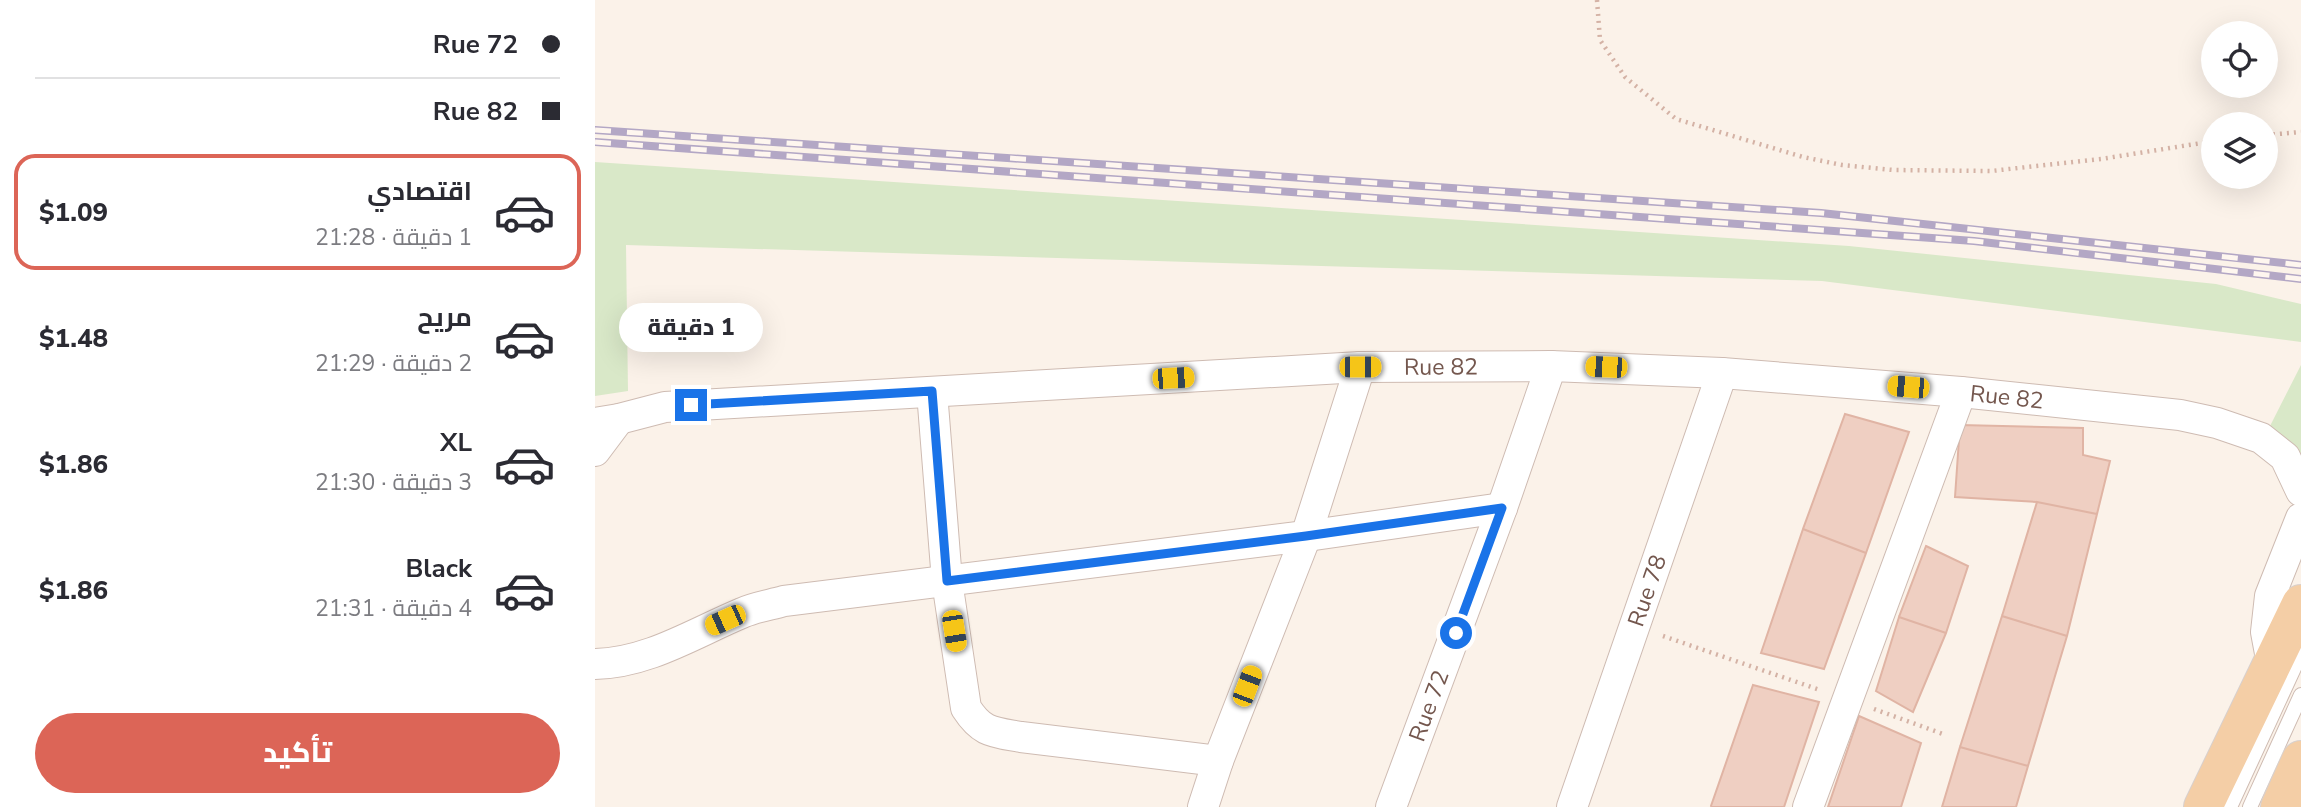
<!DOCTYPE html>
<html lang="ar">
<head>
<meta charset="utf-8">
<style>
	:root { --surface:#fff; --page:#f2f2f3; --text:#2b2b33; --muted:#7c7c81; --line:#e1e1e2; --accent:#dc6557 }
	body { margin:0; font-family:"Nunito Sans",Cairo,sans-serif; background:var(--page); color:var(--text); direction:rtl; height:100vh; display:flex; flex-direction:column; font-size:26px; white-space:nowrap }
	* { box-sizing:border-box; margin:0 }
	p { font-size:23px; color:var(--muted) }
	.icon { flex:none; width:38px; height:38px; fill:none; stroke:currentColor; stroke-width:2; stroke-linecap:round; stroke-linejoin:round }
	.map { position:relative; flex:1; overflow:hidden; direction:ltr }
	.drawer { display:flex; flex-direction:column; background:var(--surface); width:595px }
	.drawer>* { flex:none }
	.banner { display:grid; align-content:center; height:154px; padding:0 35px; background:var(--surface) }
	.tools { position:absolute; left:1606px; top:21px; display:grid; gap:14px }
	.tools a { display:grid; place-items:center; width:77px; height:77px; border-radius:50%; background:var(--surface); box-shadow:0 7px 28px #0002; font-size:35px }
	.end { position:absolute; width:32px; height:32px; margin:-16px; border:9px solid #1a73e8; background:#fff; box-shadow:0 0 0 4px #fff }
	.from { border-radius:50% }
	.bubble { position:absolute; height:49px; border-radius:24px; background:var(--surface); box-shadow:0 7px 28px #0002; font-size:23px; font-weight:800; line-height:49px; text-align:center; direction:rtl }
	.car { position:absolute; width:21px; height:42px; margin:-21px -10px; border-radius:9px; box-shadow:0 0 5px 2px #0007; background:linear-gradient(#f5c518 24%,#345 0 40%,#f5c518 0 76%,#345 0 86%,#f5c518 0) }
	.banner b { display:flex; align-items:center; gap:24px; height:66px; font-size:26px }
	.banner b+b { border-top:2px solid var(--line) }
	.banner i { width:18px; height:18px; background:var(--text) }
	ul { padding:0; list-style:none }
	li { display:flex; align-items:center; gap:21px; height:116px; margin:0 14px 10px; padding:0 21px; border:4px solid transparent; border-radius:21px }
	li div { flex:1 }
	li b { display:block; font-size:26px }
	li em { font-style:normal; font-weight:800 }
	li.selected { border-color:var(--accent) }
	li>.icon { width:63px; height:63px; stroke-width:1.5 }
	.cta { display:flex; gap:14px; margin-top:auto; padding:14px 35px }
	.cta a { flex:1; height:80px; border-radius:42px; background:var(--accent); color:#fff; font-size:28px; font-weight:800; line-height:80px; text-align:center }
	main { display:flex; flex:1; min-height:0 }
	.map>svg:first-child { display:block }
</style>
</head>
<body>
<main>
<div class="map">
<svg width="1706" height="807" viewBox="0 0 1706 807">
	<rect width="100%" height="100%" fill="#fbf2e9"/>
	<path fill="#d9e8c8" d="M 0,162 L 1254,246 L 1621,284 L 1706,304 L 1706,342 L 1227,281 L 31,245 L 33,391 L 0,396 Z
		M 1706,365 L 1706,454 L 1674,428 Z"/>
	<path fill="#efcfc2" stroke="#e0b4a4" stroke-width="2" d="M 1250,414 L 1314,432 L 1271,553 L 1208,529 Z
		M 1365,425 L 1488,428 L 1488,455 L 1515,461 L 1502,514 L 1442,502 L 1360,497 Z
		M 1442,502 L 1502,514 L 1472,636 L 1407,616 Z
		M 1208,529 L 1271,553 L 1229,669 L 1166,653 Z
		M 1331,546 L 1373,566 L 1351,633 L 1304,617 Z
		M 1407,616 L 1472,636 L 1433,766 L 1365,747 Z
		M 1304,617 L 1351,633 L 1318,712 L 1281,691 Z
		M 1158,685 L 1224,702 L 1189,807 L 1117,807 L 1116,806 Z
		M 1264,716 L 1326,743 L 1306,807 L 1233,807 Z
		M 1365,747 L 1433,766 L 1421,807 L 1347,807 Z"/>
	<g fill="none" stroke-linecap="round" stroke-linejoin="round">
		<defs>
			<path id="service" d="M 1635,807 L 1706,653
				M 1655,807 L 1706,695"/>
			<g id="minor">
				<path d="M 337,392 L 352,581 L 371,708 C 387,733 398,732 426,737 L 623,761"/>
				<path id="s1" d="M 0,423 L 24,419 L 70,407 L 765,367 L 956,366 L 1127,373 L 1366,392 L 1585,415 L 1622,423 L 1666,438 L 1690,457 L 1706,491"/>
				<path d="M 0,451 L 24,419"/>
				<path d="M 0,664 C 53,663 99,633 147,613 C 160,607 175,605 189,601 L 711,536 L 907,508"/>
				<path d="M 1677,664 L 1671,632 L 1675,596 L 1706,518"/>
				<path d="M 608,807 L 623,761 L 711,536 L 765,367"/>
				<path id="s2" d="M 796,807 L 907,508 L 956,366"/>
				<path id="s3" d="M 977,807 L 1127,373"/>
				<path d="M 1213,807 L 1366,392"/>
			</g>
			<path id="primary" d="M 1608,807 L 1706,604
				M 1685,807 L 1706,760"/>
		</defs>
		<use href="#service" stroke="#cebbb2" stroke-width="16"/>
		<use href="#minor" stroke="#cebbb2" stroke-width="32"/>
		<use href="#primary" stroke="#d8d0cd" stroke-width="40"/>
		<path stroke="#d4b2a5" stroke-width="4.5" stroke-dasharray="2 5" stroke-linecap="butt" d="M 1002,0 L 1005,40 L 1030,77 L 1081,119 L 1208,157 L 1247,165 L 1298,170 L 1396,171 L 1506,159 L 1619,141
			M 1671,135 L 1706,132
			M 1068,636 L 1225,690
			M 1279,709 L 1348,734"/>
		<use href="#service" stroke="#fff" stroke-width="14"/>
		<use href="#minor" stroke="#fff" stroke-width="30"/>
		<use href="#primary" stroke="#f4cea6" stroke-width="38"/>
		<defs>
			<path id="rail" d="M 0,130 L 1226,213 L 1706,265
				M 0,142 L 1379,241 L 1706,279"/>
		</defs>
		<use href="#rail" stroke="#b3a7c5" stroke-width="8"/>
		<use href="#rail" stroke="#fef6ef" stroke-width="5" stroke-dasharray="16" stroke-linecap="butt"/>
	</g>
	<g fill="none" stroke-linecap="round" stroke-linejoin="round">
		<path stroke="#1a73e8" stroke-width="9" d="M 96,405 L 337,391 L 352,581 L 711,536 L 907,508 L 861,633"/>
	</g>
	<g text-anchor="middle" stroke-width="6" stroke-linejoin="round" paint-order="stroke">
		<g font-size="23" fill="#74574e" stroke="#fef6ef">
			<text dy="8" stroke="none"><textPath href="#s1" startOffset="849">Rue 82</textPath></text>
			<text dy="8" stroke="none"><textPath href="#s1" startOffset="1416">Rue 82</textPath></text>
			<text dy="8" stroke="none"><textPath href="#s3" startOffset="229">Rue 78</textPath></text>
			<text dy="8" stroke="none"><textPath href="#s2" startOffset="108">Rue 72</textPath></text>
		</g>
	</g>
</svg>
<div class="tools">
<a><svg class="icon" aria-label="locate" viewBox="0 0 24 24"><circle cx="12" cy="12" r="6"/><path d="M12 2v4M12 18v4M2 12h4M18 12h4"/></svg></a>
<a><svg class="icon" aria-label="layers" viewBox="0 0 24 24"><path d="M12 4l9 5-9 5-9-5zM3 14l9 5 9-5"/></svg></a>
</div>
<i class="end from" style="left:861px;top:633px"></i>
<i class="end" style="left:96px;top:405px"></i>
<div class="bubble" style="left:24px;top:303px;width:144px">1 دقيقة</div>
<i class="car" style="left:765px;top:367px;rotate:90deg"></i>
<i class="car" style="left:1011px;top:367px;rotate:272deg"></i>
<i class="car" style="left:578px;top:378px;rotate:87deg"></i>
<i class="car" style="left:1313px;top:387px;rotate:275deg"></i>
<i class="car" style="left:130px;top:620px;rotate:246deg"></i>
<i class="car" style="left:359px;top:631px;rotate:171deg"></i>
<i class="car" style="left:652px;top:686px;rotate:21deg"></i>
</div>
<section class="drawer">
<div class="banner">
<b><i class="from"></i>Rue 72</b>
<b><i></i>Rue 82</b>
</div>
<ul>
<li class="selected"><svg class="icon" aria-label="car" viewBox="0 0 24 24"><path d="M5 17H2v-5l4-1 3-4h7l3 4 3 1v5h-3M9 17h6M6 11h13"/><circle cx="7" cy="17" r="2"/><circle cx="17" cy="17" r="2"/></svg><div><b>اقتصادي</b><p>1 دقيقة · 21:28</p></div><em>$1.09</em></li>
<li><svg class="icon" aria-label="car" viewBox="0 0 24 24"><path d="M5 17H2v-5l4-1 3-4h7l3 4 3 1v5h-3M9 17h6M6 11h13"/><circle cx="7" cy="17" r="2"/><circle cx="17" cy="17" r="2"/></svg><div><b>مريح</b><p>2 دقيقة · 21:29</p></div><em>$1.48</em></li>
<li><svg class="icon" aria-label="car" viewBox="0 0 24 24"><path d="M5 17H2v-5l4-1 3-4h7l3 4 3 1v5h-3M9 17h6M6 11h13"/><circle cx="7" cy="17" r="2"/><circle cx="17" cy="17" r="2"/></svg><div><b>XL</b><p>3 دقيقة · 21:30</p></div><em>$1.86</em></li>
<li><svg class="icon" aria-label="car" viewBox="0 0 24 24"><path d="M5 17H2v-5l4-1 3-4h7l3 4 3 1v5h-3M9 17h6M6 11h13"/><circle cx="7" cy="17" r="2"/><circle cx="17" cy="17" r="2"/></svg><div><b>Black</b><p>4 دقيقة · 21:31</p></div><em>$1.86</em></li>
</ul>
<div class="cta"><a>تأكيد</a></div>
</section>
</main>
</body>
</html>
